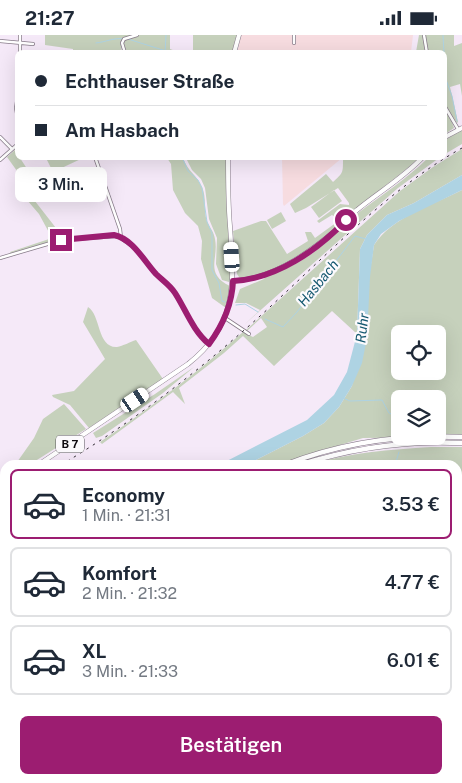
<!DOCTYPE html>
<html lang="de">
<head>
<meta charset="utf-8">
<style>
	:root { --surface:#fff; --page:#f6f6f7; --text:#1f2937; --muted:#747a83; --line:#e0e1e3; --accent:#9c1d71 }
	body { margin:0; font-family:"Public Sans",sans-serif; background:var(--page); color:var(--text); height:100vh; display:flex; flex-direction:column; font-size:19px; white-space:nowrap }
	* { box-sizing:border-box; margin:0 }
	p { font-size:16px; color:var(--muted) }
	.icon { flex:none; width:28px; height:28px; fill:none; stroke:currentColor; stroke-width:2; stroke-linecap:round; stroke-linejoin:round }
	.map { position:relative; flex:1; overflow:hidden }
	.details { position:absolute; left:0px; top:425px; width:462px; height:324px; display:flex; flex-direction:column; background:var(--surface); border-radius:15px 15px 0 0; box-shadow:0 5px 20px #0002 }
	.details>* { flex:none }
	.banner { position:absolute; left:15px; top:15px; width:432px; height:110px; border-radius:8px; box-shadow:0 5px 20px #0002; display:grid; align-content:center; height:110px; padding:0 20px; background:var(--surface) }
	.tools { position:absolute; left:391px; top:290px; display:grid; gap:10px }
	.tools a { display:grid; place-items:center; width:55px; height:55px; border-radius:8px; background:var(--surface); box-shadow:0 5px 20px #0002; font-size:25px }
	.end { position:absolute; width:22px; height:22px; margin:-11px; border:6px solid #9c1d71; background:#fff; box-shadow:0 0 0 2px #fff }
	.from { border-radius:50% }
	.bubble { position:absolute; height:35px; border-radius:8px; background:var(--surface); box-shadow:0 5px 20px #0002; font-size:16px; font-weight:600; line-height:35px; text-align:center }
	.car { position:absolute; width:15px; height:30px; margin:-15px -8px; border-radius:6px; box-shadow:0 0 4px 1px #0007; background:linear-gradient(#fff 24%,#345 0 40%,#fff 0 76%,#345 0 86%,#fff 0) }
	.banner b { display:flex; align-items:center; gap:18px; height:48px; font-size:19px }
	.banner b+b { border-top:1px solid var(--line) }
	.banner i { width:12px; height:12px; background:var(--text) }
	ul { padding:9px 0 0; list-style:none }
	li { display:flex; align-items:center; gap:15px; height:70px; margin:0 10px 8px; padding:0 10px; border:2px solid var(--line); border-radius:8px }
	li div { flex:1 }
	li b { display:block; font-size:19px }
	li em { font-style:normal; font-weight:600 }
	li.active { border-color:var(--accent) }
	li>.icon { width:45px; height:45px; stroke-width:1.5 }
	.action { display:flex; gap:10px; margin-top:auto; padding:10px 20px }
	.action a { flex:1; height:58px; border-radius:8px; background:var(--accent); color:#fff; font-size:20px; font-weight:600; line-height:58px; text-align:center }
	.status { display:flex; justify-content:space-between; align-items:center; height:35px; padding:0 25px; background:var(--surface); direction:ltr }
	.status svg { height:14px; fill:currentColor }
	.map>svg:first-child { display:block }
</style>
</head>
<body>
<div class="status"><b>21:27</b><svg viewBox="0 0 49 12"><path d="M0 12V9h3v3zM5 12V6h3v6zM10 12V3h3v9zM15 12V0h3v12zM26 1h20v11H26zM47 4h2v5h-2z"/></svg></div>
<div class="map">
<svg width="462" height="748" viewBox="0 0 462 748">
	<rect width="100%" height="100%" fill="#f5e9f8"/>
	<path fill="#f7dce0" d="M 241,0 L 413,0 L 411,17 L 237,18 Z
		M 282,123 L 282,122 L 342,123 L 284,171 L 283,169 Z"/>
	<path fill="#c6d1bc" fill-rule="evenodd" d="M 45,0 L 170,0 L 170,14 L 178,17 L 126,17 L 123,12 L 121,12 L 122,17 L 73,17 L 73,14 L 45,10 Z
		M 193,0 L 237,0 L 232,18 L 193,17 Z
		M 419,0 L 423,0 L 425,17 L 416,17 Z
		M 425,0 L 454,0 L 454,11 L 462,8 L 462,61 L 460,49 L 450,52 L 458,87 L 457,88 L 445,70 L 445,18 L 428,17 Z
		M 445,75 L 452,87 L 454,93 L 445,99 Z
		M 462,95 L 462,109 L 445,119 L 445,105 Z
		M 462,114 L 462,140 L 414,168 L 387,180 L 367,200 L 360,214 L 357,299 L 332,276 L 274,331 L 243,301 L 224,318 L 179,353 L 185,369 L 173,357 L 102,409 L 100,407 C 150,373 198,337 243,297 L 253,302 L 267,292 L 261,283 L 247,296 L 246,295 L 400,156 L 433,132 Z
		M 15,115 L 18,122 L 20,123 L 35,146 L 27,150 L 7,122 Z
		M 46,123 L 83,123 L 53,137 Z
		M 167,123 L 183,123 C 188,137 197,140 202,152 C 207,163 203,175 207,186 C 210,193 214,197 215,204 C 219,224 204,238 230,251 L 226,273 L 212,263 L 201,224 L 202,206 L 198,191 L 185,178 L 173,155 L 171,129 Z
		M 186,123 L 226,123 L 231,243 L 229,247 L 222,245 L 216,229 L 217,203 L 209,184 L 205,153 L 201,144 L 192,135 Z
		M 345,123 L 419,123 C 395,146 365,163 342,187 L 332,180 L 319,188 L 317,186 L 340,169 L 349,170 L 349,168 L 338,153 L 306,173 L 295,178 L 290,169 L 326,139 L 333,147 C 343,138 343,138 343,125 Z
		M 428,123 L 439,123 L 398,153 L 244,290 L 260,275 L 246,268 L 235,268 L 240,254 L 264,244 L 266,241 C 276,237 286,234 295,229 C 320,217 337,195 358,178 C 382,160 406,144 428,123 Z
		M 24,152 L 63,202 L 11,220 L 10,217 L 52,203 L 39,179 L 21,158 Z
		M 334,155 L 342,166 L 319,183 L 311,172 Z
		M 462,155 L 462,402 L 363,403 L 275,430 L 246,430 L 303,401 L 324,388 L 339,372 L 352,351 L 374,210 C 392,182 433,170 462,155 ZM 400,299 L 438,299 L 438,336 L 400,336 ZM 400,364 L 438,364 L 438,401 L 400,401 Z
		M 281,177 L 286,186 L 272,194 L 267,185 Z
		M 261,186 L 266,186 L 287,219 L 308,206 L 305,197 L 311,197 L 315,203 L 337,187 L 339,189 C 322,210 267,245 239,242 L 237,239 L 233,196 Z
		M 88,272 C 101,280 97,313 117,312 C 123,311 130,307 136,305 L 163,344 L 89,393 L 70,370 L 53,362 L 52,360 L 74,356 L 105,324 L 83,287 Z
		M 194,332 L 163,358 L 102,401 L 96,403 L 93,398 L 155,359 Z
		M 64,369 L 86,394 L 29,430 L 15,430 L 34,403 L 43,384 Z
		M 431,412 L 462,412 L 462,748 L 437,748 L 433,745 L 432,748 L 422,748 L 423,744 L 458,744 L 458,430 L 309,430 C 349,417 390,415 431,412 Z
		M 5,600 L 5,618 L 0,622 L 0,603 Z
		M 5,637 L 5,744 L 413,744 L 407,748 L 0,748 L 0,641 Z"/>
	<path fill="#aed3e3" d="M 462,140 L 462,155 L 399,186 L 381,199 L 374,210 L 370,242 L 367,303 L 362,328 L 352,351 L 339,372 L 324,388 L 303,401 L 246,430 L 219,430 L 307,385 L 334,360 L 347,337 L 357,299 L 360,214 L 367,200 L 387,180 L 414,168 Z"/>
	<g fill="none" stroke-linecap="round" stroke-linejoin="round">
		<path stroke="#aed3e3" stroke-width="1" d="M 443,0 L 444,18
			M 128,4 L 166,16
			M 96,8 C 106,7 115,2 124,4
			M 165,18 L 166,0
			M 445,27 L 445,33
			M 445,42 L 452,61 L 457,86
			M 182,122 L 188,136 L 198,145 L 202,153 L 207,187 L 212,198 L 212,235 L 219,248 L 222,266 L 225,267
			M 236,270 L 245,269 L 258,277
			M 265,284 L 283,292 L 297,277 L 355,201 L 366,204
			M 343,363 L 350,366 L 382,365 L 389,378 L 400,383
			M 395,430 L 399,417
			M 147,748 L 147,744"/>
		<defs>
			<path id="minor" d="M 20,0 L 20,18
				M 294,0 L 294,8
				M 424,0 L 427,18
				M 0,6 L 33,9
				M 125,18 L 122,8 L 124,4 L 137,0
				M 18,60 L 16,73 L 18,84
				M 445,72 L 458,94
				M 0,102 L 12,114
				M 95,122 L 120,194 L 121,203
				M 0,125 L 18,109
				M 0,223 L 61,205 L 118,201 L 135,213 L 156,239 L 173,255 L 198,298 L 208,309
				M 225,283 L 249,299"/>
			<path id="major" d="M 234,18 L 239,0
				M 445,102 L 462,93
				M 233,246 C 272,244 306,220 335,196 C 342,189 348,181 357,175 C 379,157 403,143 423,122
				M 38,430 L 188,329 C 238,290 234,248 230,191 C 228,168 228,145 228,122
				M 0,450 L 5,448"/>
			<path id="highway" d="M 284,430 C 340,408 402,399 462,402
				M 299,430 C 352,413 406,405 462,408
				M 0,629 L 5,625
				M 0,635 L 5,631"/>
		</defs>
		<use href="#minor" stroke="#877b89" stroke-width="4"/>
		<use href="#major" stroke="#877b89" stroke-width="5"/>
		<use href="#highway" stroke="#877b89" stroke-width="5.5"/>
		<use href="#minor" stroke="#fff" stroke-width="2.5"/>
		<use href="#major" stroke="#fff" stroke-width="4"/>
		<use href="#highway" stroke="#fff" stroke-width="4.5"/>
		<path stroke="#322d34" stroke-width="1" stroke-dasharray="2.5 5" stroke-linecap="butt" d="M 61,430 C 128,390 191,342 250,290 C 317,231 383,157 462,113
			M 0,463 L 5,460"/>
	</g>
	<g fill="none" stroke-linecap="round" stroke-linejoin="round">
		<path stroke="#9c1d71" stroke-width="6" d="M 61,205 L 114,200 C 133,204 144,226 156,239 C 162,245 170,250 175,258 C 186,275 193,296 209,309 C 223,290 232,270 233,246 C 276,244 318,215 346,185"/>
	</g>
	<g text-anchor="middle" stroke-width="4.5" stroke-linejoin="round" paint-order="stroke">
		<rect fill="#fcfafd" stroke="#555256" stroke-width="1" x="56" y="400.5" width="28" height="17" rx="4"/>
		<g font-size="11" font-weight="bold" fill="#0e0a0f">
			<text x="70" y="413">B 7</text>
		</g>
		<g font-size="14" font-style="italic" fill="#145870" stroke="#fcfafd">
			<text transform="translate(318 248) rotate(-51)" y="5">Hasbach</text>
			<text transform="translate(362 293) rotate(-83)" y="5">Ruhr</text>
		</g>
	</g>
</svg>
<div class="tools">
<a><svg class="icon" aria-label="locate" viewBox="0 0 24 24"><circle cx="12" cy="12" r="6"/><path d="M12 2v4M12 18v4M2 12h4M18 12h4"/></svg></a>
<a><svg class="icon" aria-label="layers" viewBox="0 0 24 24"><path d="M12 4l9 5-9 5-9-5zM3 14l9 5 9-5"/></svg></a>
</div>
<i class="end from" style="left:346px;top:185px"></i>
<i class="end" style="left:61px;top:205px"></i>
<div class="bubble" style="left:15px;top:132px;width:92px">3 Min.</div>
<i class="car" style="left:232px;top:222px;rotate:356deg"></i>
<i class="car" style="left:135px;top:365px;rotate:56deg"></i>
<div class="banner">
<b><i class="from"></i>Echthauser Straße</b>
<b><i></i>Am Hasbach</b>
</div>
<section class="details">
<ul>
<li class="active"><svg class="icon" aria-label="car" viewBox="0 0 24 24"><path d="M5 17H2v-5l4-1 3-4h7l3 4 3 1v5h-3M9 17h6M6 11h13"/><circle cx="7" cy="17" r="2"/><circle cx="17" cy="17" r="2"/></svg><div><b>Economy</b><p>1 Min. · 21:31</p></div><em>3.53 €</em></li>
<li><svg class="icon" aria-label="car" viewBox="0 0 24 24"><path d="M5 17H2v-5l4-1 3-4h7l3 4 3 1v5h-3M9 17h6M6 11h13"/><circle cx="7" cy="17" r="2"/><circle cx="17" cy="17" r="2"/></svg><div><b>Komfort</b><p>2 Min. · 21:32</p></div><em>4.77 €</em></li>
<li><svg class="icon" aria-label="car" viewBox="0 0 24 24"><path d="M5 17H2v-5l4-1 3-4h7l3 4 3 1v5h-3M9 17h6M6 11h13"/><circle cx="7" cy="17" r="2"/><circle cx="17" cy="17" r="2"/></svg><div><b>XL</b><p>3 Min. · 21:33</p></div><em>6.01 €</em></li>
</ul>
<div class="action"><a>Bestätigen</a></div>
</section>
</div>
</body>
</html>
